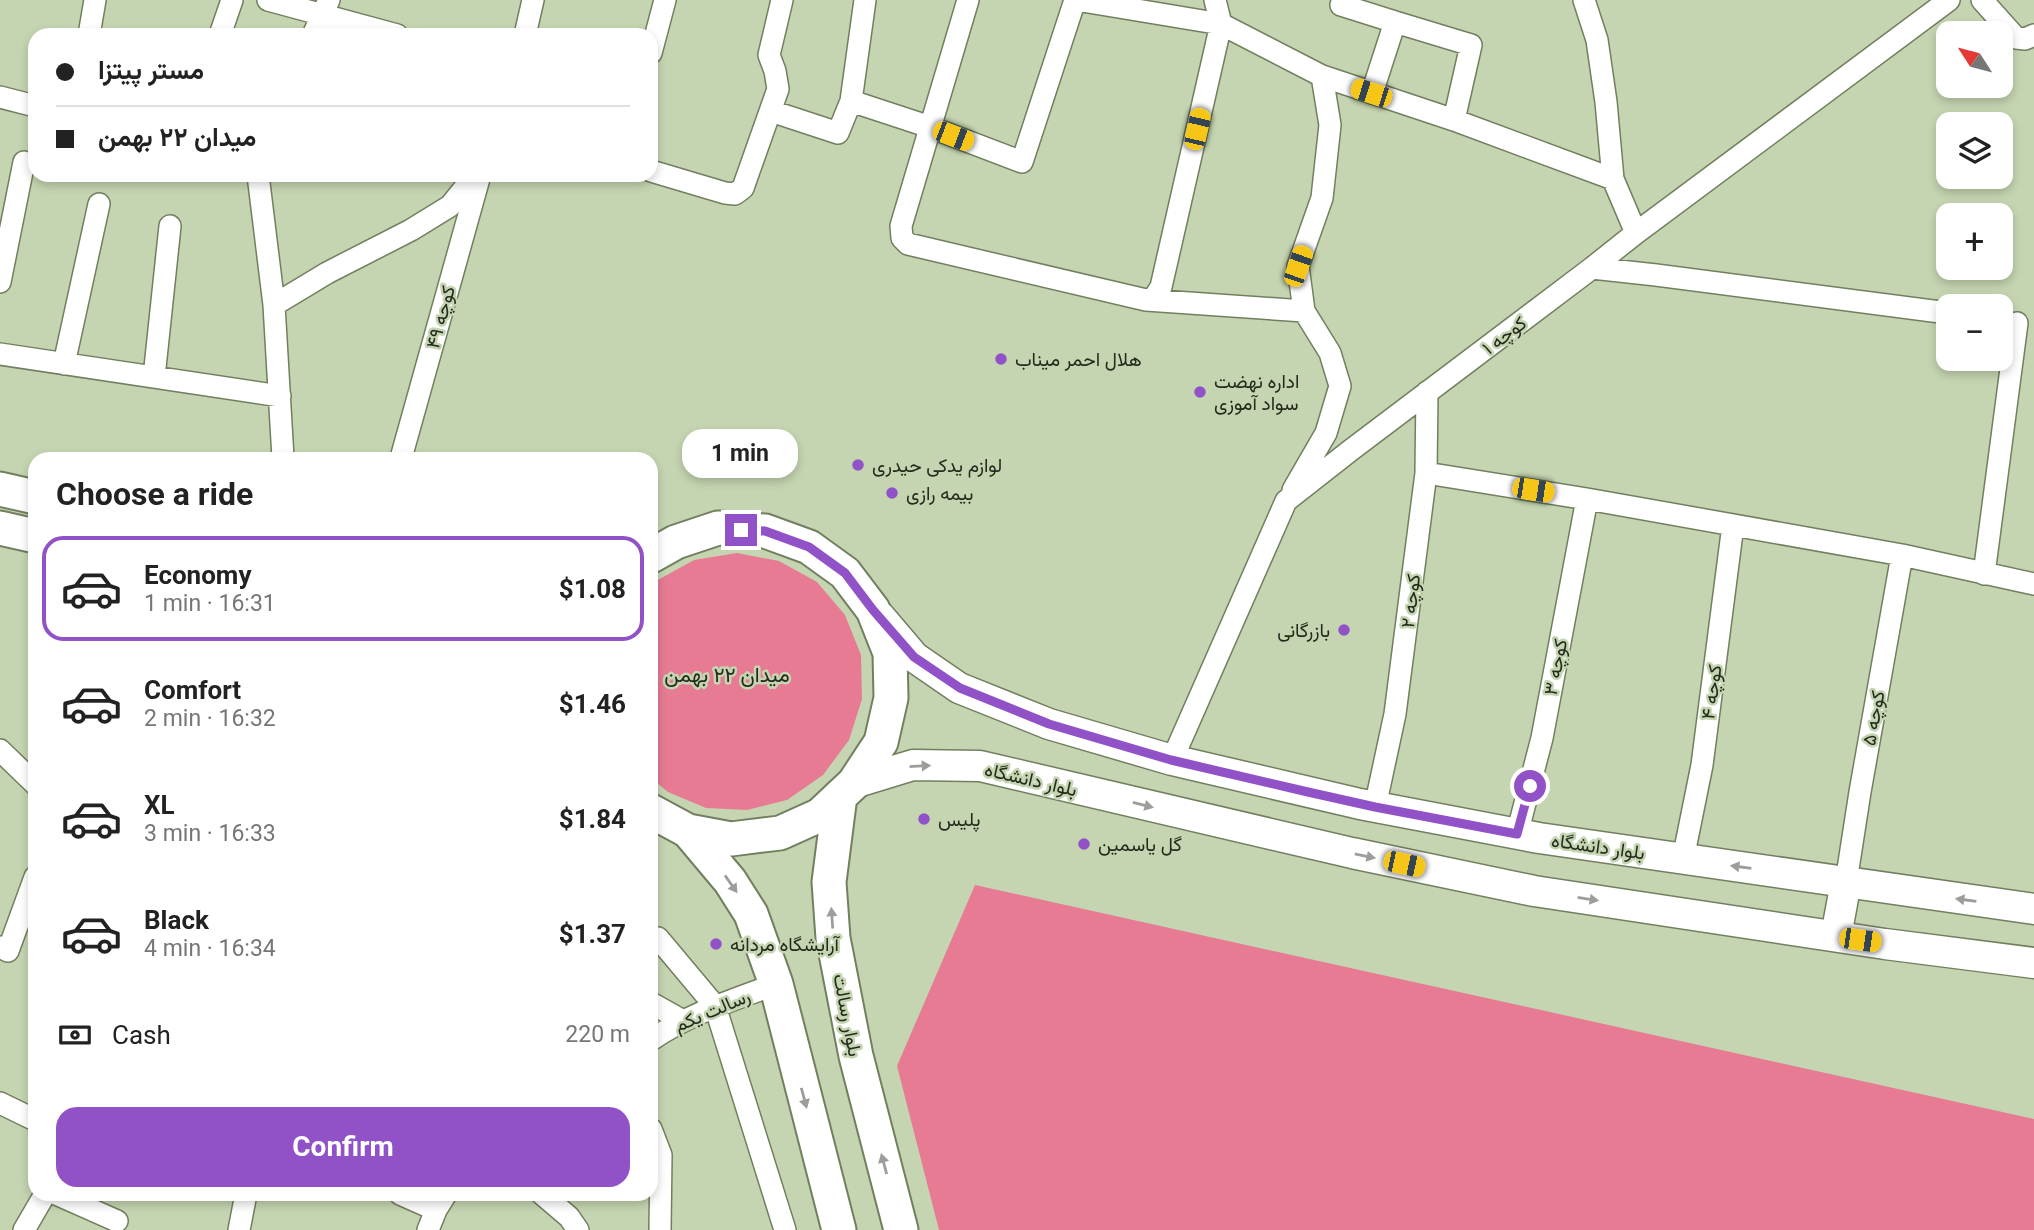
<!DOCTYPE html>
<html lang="en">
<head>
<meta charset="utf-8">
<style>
	:root { --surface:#fff; --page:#f2f2f2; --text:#222; --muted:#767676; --line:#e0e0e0; --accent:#9252c7 }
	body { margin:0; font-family:Roboto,Vazirmatn,sans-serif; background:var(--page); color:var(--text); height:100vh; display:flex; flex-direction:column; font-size:26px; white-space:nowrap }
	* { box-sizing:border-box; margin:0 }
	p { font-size:23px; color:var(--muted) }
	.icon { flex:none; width:38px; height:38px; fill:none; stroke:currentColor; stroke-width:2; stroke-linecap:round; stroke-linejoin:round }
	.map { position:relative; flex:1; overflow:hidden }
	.details { position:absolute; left:28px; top:452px; width:630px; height:749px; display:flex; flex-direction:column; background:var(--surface); border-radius:21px; box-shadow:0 4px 10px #0003 }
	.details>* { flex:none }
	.guide { position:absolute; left:28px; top:28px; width:630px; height:154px; border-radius:21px; box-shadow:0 4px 10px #0003; display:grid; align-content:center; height:154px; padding:0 28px; background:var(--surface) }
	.needle { width:46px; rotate:306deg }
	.tools { position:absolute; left:1936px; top:21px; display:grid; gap:14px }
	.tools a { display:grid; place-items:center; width:77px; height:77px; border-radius:14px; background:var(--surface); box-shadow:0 4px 10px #0003; font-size:35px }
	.end { position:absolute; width:32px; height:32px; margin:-16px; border:9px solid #9252c7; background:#fff; box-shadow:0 0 0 4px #fff }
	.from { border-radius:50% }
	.bubble { position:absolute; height:49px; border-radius:21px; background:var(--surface); box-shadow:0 4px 10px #0003; font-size:23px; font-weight:700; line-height:49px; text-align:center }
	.car { position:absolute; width:21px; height:42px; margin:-21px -10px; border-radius:9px; box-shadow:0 0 5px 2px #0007; background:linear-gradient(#f5c518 24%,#345 0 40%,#f5c518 0 76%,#345 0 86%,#f5c518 0) }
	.guide b { display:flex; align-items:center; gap:24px; height:66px; font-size:26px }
	.guide b+b { border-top:2px solid var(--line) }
	.guide i { width:18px; height:18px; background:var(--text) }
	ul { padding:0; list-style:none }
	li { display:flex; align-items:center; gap:21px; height:105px; margin:0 14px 10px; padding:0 14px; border:4px solid transparent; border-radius:21px }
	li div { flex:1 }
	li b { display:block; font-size:26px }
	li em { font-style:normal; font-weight:700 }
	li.on { border-color:var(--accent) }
	li>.icon { width:63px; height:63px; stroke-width:1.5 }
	h2 { padding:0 28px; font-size:32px; line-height:84px }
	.pay { display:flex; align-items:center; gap:18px; height:77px; padding:0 28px; font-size:26px }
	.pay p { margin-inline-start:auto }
	.action { display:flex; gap:14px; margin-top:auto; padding:14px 28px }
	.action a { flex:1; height:80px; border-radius:21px; background:var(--accent); color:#fff; font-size:28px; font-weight:700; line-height:80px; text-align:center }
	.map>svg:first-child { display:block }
</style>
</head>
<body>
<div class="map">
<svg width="2034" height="1230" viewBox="0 0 2034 1230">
	<rect width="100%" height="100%" fill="#c5d5b1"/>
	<path fill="#e67b93" d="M 737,553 L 779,561 L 817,582 L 845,615 L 861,655 L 862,699 L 849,740 L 823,775 L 787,800 L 747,810 L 706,808 L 668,792 L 651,778 L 651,586 L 656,581 L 694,560 Z
		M 975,885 L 2034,1119 L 2034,1230 L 939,1230 L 897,1066 Z"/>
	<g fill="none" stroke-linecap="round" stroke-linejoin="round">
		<defs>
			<path id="street" d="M 268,0 L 397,35
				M 968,0 L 901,226 L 902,238 L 908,244 L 1146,300 L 1154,298 L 1161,287 L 1221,24 L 1076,0
				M 1215,0 L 1221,24 L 1322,76 L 1454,120 L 1613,179 L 1636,233
				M 1343,0 L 1341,5 L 1395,22 L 1372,93
				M 1584,0 L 1597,40 L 1606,102 L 1613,179
				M 1982,0 L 2016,38 L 2025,39 L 2034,35
				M 1395,22 L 1471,45 L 1454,120
				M 89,35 L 95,0
				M 220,35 L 232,0
				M 313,35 L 329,0
				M 525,35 L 533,0
				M 651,53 L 665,0
				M 0,97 L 35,106
				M 851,101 L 865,0
				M 771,111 L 838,133 L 851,101 L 930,127 L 1022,162 L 1075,0
				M 651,171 L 725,193 L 735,194 L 743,188 L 778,89 L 775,71 L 769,55 L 782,0
				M 258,175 L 274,305 L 283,458
				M 1592,268 L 1656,275 L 1948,313
				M 0,282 L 24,162
				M 1146,300 L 1304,311
				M 274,305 L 327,273 L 411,230 L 450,206 L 475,175
				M 0,354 L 280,396
				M 64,364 L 99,204
				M 154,377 L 170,226
				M 401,458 L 480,175
				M 1426,473 L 1587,499 L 1902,555 L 2034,584
				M 1293,490 L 1326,433 L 1340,386 L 1330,353 L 1304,311 L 1298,266 L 1322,198 L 1330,125 L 1322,76
				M 1984,574 L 2017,323
				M 0,750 L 35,784
				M 1172,760 L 1286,501 L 1351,450 L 1592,268 L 1636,233 L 1949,0
				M 1375,807 L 1395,714 L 1426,473 L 1427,392
				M 1517,834 L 1542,738 L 1587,499
				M 1683,859 L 1702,765 L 1733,525
				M 1846,882 L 1860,792 L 1902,555
				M 651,941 L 658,938 L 715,1006 L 785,1230
				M 0,947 L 8,951 L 35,877
				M 651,1003 L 683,1021
				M 651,1040 C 689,1014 733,1000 776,984
				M 0,1103 L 35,1120
				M 651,1129 L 661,1155 L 660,1230
				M 56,1194 L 117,1221
				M 400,1194 L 436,1210
				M 542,1194 L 569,1217 L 578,1230
				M 24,1230 L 45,1194
				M 239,1230 L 246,1194
				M 428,1230 L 436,1210 L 446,1194"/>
			<path id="secondary" d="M 880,617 L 914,657 L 959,688 L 1049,724 L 1172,760 L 1360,804 L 1539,838 L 2034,909
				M 854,783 L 913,765 L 980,766 L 1352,853 L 1534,891 L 1885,944 L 2034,963
				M 1836,936 L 1846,882"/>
			<path id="primary" d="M 0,489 L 35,497
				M 0,528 L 35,536
				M 651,556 L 676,542 L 718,528 L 765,531 L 809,547 L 845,573 L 873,610 L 890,653 L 891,698 L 881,742 L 854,783 L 820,815 L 780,833 L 731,839 L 688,831 L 651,811
				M 840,796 L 829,882 L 833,938 L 856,1056 L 901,1230
				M 688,831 L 730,881 L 751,914 L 776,984 L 839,1230"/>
		</defs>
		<use href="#street" stroke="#717f5e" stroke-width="24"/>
		<use href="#secondary" stroke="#717f5e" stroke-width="33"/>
		<use href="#primary" stroke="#717f5e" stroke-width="37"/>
		<use href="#street" stroke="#fff" stroke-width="21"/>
		<use href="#secondary" stroke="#fff" stroke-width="30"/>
		<use href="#primary" stroke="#fff" stroke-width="33"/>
	</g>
	<defs><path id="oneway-solid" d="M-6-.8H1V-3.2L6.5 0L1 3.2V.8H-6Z" transform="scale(1.75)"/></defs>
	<g fill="#9c9f99">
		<use href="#oneway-solid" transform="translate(920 766) rotate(-3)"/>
		<use href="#oneway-solid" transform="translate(1143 805) rotate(14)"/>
		<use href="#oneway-solid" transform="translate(1365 856) rotate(12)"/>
		<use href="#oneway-solid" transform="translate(1741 867) rotate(-172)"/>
		<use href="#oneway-solid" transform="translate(731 884) rotate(55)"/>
		<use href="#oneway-solid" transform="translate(1588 899) rotate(9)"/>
		<use href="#oneway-solid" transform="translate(1966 900) rotate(-172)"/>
		<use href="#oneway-solid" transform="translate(832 918) rotate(-94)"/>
		<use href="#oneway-solid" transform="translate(804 1098) rotate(75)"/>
		<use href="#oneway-solid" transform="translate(884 1164) rotate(-105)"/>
	</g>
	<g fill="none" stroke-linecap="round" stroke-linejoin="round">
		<path stroke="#9252c7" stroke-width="9" d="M 741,530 L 765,531 L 809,547 L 845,573 L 873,610 L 914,657 L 960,688 L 1049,724 L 1171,760 L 1308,792 L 1375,807 L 1517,834 L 1530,786"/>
	</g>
	<g fill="#9252c7" stroke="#c5d5b1" stroke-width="2.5">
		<circle cx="1001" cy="359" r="7"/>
		<circle cx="1200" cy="392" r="7"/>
		<circle cx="858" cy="465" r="7"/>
		<circle cx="892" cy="493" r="7"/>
		<circle cx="1344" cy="630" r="7"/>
		<circle cx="924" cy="819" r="7"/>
		<circle cx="1084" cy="844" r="7"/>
		<circle cx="716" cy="944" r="7"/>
	</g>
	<g text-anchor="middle" stroke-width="5" stroke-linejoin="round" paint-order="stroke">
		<g font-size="19" fill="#242a1c" stroke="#c5d5b1">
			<text transform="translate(440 317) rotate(-75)" y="7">کوچه ۴۹</text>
			<text transform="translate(1504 335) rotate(-37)" y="7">کوچه ۱</text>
			<text transform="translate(1410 601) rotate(-83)" y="7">کوچه ۲</text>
			<text transform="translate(1555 667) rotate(-79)" y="7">کوچه ۳</text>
			<text transform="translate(1711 692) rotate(-82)" y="7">کوچه ۴</text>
			<text transform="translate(1873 718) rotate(-80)" y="7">کوچه ۵</text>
			<text transform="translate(1031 779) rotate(13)" y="7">بلوار دانشگاه</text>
			<text transform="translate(1598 846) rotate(8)" y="7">بلوار دانشگاه</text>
			<text transform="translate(712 1010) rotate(-23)" y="7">رسالت یکم</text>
			<text transform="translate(848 1015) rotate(79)" y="7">بلوار رسالت</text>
		</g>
		<g font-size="19" fill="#242a1c" stroke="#c5d5b1" text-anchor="start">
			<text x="1015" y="366">هلال احمر میناب</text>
			<text x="1214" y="388">اداره نهضت<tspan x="1214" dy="22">سواد آموزی</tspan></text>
			<text x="872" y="472">لوازم یدکی حیدری</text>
			<text x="906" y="500">بیمه رازی</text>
			<text x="1330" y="637" text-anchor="end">بازرگانی</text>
			<text x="938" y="826">پلیس</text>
			<text x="1098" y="851">گل یاسمین</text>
			<text x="730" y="951">آرایشگاه مردانه</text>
		</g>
		<g font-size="21" fill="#242a1c" stroke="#c5d5b1">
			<text x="727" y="682">میدان ۲۲ بهمن</text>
		</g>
	</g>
</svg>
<div class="tools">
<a><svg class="needle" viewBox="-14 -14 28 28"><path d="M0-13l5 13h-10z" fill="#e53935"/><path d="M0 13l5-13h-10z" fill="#767676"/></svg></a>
<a><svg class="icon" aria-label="layers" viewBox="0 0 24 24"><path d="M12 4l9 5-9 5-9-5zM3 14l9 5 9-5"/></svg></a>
<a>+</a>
<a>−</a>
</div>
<i class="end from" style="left:1530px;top:786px"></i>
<i class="end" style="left:741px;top:530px"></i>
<div class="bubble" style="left:682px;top:429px;width:116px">1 min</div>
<i class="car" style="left:1371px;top:93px;rotate:288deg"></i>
<i class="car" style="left:1197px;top:129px;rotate:13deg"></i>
<i class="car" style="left:953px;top:136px;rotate:111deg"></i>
<i class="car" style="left:1298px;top:266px;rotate:19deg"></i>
<i class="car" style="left:1533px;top:490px;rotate:99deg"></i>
<i class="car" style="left:1404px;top:864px;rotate:102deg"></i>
<i class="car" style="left:1860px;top:940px;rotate:98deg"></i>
<div class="guide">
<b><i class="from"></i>مستر پیتزا</b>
<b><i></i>میدان ۲۲ بهمن</b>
</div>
<section class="details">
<h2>Choose a ride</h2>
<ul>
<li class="on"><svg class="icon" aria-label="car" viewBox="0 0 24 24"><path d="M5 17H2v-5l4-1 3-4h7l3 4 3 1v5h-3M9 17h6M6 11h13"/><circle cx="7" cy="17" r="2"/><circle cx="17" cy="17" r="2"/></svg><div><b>Economy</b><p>1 min · 16:31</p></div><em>$1.08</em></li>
<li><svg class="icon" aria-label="car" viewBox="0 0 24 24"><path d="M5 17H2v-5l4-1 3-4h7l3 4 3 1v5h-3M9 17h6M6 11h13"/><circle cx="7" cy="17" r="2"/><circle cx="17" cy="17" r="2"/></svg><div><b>Comfort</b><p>2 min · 16:32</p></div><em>$1.46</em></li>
<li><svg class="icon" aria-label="car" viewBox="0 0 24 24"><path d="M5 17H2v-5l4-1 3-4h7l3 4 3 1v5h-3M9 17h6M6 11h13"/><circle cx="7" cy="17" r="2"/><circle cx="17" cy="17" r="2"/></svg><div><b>XL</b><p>3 min · 16:33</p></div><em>$1.84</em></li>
<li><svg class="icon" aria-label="car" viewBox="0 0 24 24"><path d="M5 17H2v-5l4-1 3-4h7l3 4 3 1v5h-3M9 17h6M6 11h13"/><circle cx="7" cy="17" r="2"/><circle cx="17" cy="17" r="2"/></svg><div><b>Black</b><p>4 min · 16:34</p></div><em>$1.37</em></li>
</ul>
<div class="pay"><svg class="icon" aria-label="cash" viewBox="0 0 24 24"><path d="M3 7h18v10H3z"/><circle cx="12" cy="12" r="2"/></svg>Cash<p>220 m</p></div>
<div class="action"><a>Confirm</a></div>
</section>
</div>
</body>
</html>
